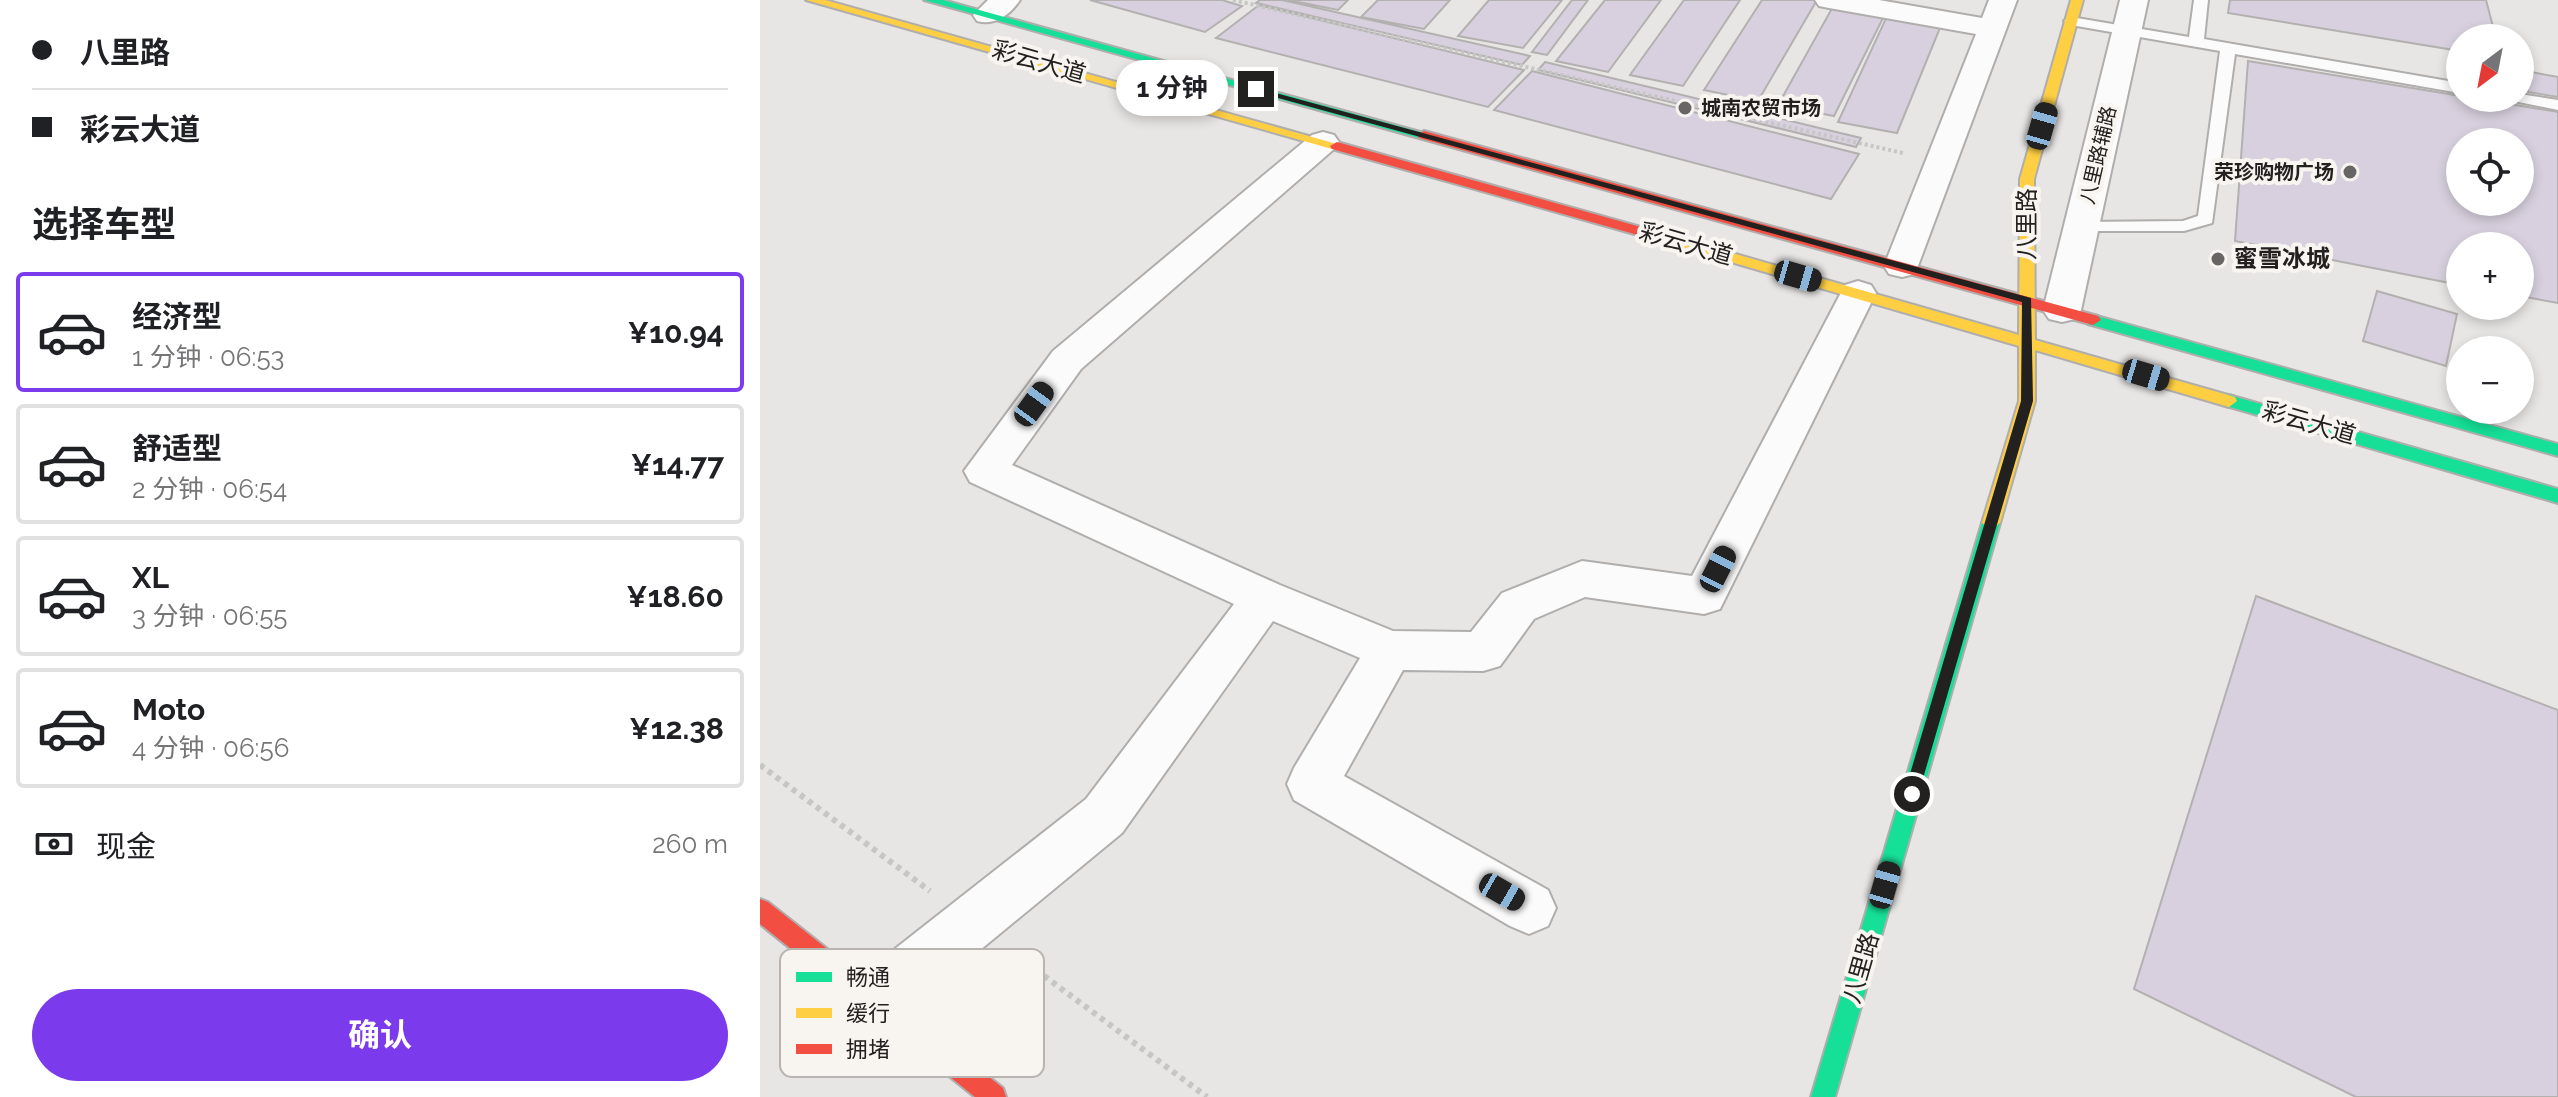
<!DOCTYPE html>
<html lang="zh">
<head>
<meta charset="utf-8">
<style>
	:root { --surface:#fff; --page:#f6f6f6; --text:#202124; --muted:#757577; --line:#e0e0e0; --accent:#7c3aed }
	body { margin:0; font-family:Raleway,"Noto Sans SC",sans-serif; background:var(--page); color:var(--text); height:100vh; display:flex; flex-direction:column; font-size:30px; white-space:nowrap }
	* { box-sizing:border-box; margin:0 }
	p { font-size:26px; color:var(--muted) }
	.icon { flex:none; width:44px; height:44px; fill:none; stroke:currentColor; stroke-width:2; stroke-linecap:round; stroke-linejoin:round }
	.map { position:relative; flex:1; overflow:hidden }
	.sheet { display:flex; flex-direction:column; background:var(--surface); width:760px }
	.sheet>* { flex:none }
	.guide { display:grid; align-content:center; height:176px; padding:0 32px; background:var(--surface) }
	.needle { width:52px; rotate:212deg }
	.buttons { position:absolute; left:1686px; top:24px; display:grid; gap:16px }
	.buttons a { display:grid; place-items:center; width:88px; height:88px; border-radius:50%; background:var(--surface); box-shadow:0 4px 12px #0003; font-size:40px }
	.end { position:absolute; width:36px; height:36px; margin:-18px; border:10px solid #22211f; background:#fff; box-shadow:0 0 0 4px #fff }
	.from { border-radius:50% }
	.bubble { position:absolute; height:56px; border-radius:28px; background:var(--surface); box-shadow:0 4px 12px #0003; font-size:26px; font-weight:700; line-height:56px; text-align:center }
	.car { position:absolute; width:24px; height:48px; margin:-24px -12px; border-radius:10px; box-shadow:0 0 6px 2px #0007; background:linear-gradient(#222 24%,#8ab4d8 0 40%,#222 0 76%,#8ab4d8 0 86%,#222 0) }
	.guide b { display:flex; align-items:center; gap:28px; height:76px; font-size:30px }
	.guide b+b { border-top:2px solid var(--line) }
	.guide i { width:20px; height:20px; background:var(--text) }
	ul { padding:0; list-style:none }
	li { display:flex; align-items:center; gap:24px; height:120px; margin:0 16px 12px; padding:0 16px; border:4px solid var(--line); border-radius:8px }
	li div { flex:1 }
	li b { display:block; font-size:30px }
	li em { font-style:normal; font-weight:700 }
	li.active { border-color:var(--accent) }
	li>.icon { width:72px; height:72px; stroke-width:1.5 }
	h2 { padding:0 32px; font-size:36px; line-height:96px }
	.pay { display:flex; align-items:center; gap:20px; height:88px; padding:0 32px; font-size:30px }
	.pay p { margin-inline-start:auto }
	.primary-button { display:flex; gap:16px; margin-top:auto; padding:16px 32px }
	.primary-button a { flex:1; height:92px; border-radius:48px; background:var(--accent); color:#fff; font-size:32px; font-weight:700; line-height:92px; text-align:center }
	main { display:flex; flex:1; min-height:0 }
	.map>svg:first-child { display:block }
</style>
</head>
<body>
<main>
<section class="sheet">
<div class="guide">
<b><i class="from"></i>八里路</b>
<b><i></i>彩云大道</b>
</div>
<h2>选择车型</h2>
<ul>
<li class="active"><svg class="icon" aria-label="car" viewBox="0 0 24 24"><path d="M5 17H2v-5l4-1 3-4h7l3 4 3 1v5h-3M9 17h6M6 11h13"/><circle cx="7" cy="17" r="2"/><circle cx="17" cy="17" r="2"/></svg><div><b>经济型</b><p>1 分钟 · 06:53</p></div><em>¥10.94</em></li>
<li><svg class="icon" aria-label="car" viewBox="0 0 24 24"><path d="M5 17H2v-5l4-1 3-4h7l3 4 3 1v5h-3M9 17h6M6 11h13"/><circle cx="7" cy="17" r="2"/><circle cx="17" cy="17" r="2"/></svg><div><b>舒适型</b><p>2 分钟 · 06:54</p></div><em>¥14.77</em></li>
<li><svg class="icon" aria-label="car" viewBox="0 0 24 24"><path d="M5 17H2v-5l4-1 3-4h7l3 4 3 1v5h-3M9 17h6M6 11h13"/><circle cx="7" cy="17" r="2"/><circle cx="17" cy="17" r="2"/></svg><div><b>XL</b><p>3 分钟 · 06:55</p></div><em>¥18.60</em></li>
<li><svg class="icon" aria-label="car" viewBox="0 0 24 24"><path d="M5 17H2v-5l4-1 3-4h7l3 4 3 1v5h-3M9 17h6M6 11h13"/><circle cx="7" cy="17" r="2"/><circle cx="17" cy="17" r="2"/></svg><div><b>Moto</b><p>4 分钟 · 06:56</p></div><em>¥12.38</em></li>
</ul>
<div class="pay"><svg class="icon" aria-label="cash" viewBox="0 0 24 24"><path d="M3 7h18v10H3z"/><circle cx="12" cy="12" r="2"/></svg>现金<p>260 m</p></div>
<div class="primary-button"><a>确认</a></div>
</section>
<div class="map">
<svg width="1798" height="1097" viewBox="0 0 1798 1097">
	<rect width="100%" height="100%" fill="#e8e6e4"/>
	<path fill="#d8d0de" stroke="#b2b1b0" stroke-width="2" fill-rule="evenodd" d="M 330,0 L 462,0 L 482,6 L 445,32 Z
		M 500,0 L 522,0 L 770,56 L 762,65 L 496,3 Z
		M 528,0 L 588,0 L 578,10 Z
		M 618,0 L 690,0 L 664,29 L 601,17 Z
		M 729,0 L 802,0 L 763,48 L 698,36 Z
		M 812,0 L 828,0 L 787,55 L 772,52 Z
		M 845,0 L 901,0 L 848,72 L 796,61 Z
		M 924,0 L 980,0 L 923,86 L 870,75 Z
		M 1002,0 L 1057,0 L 998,101 L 944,90 Z
		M 1470,0 L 1726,0 L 1736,38 L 1700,38 L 1700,51 L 1468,13 Z
		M 1075,3 L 1126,12 L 1074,116 L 1018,105 Z
		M 499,5 L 764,70 L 728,107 L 456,38 Z
		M 1128,14 L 1182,23 L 1137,133 L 1078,122 Z
		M 1488,61 L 1798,112 L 1798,303 L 1760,296 L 1760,246 L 1700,246 L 1700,285 L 1475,241 ZM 1700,142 L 1760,142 L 1760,202 L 1700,202 Z
		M 785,62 L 1101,138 L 1096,147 L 778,70 Z
		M 772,71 L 1099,154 L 1071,199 L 734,110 Z
		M 1765,71 L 1798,77 L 1798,97 L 1768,92 Z
		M 1617,291 L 1697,314 L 1686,366 L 1603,341 Z
		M 1496,596 L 1798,710 L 1798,1097 L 1596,1097 L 1374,989 Z"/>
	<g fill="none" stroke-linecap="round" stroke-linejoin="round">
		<defs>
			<path id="lane" d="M 1434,0 L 1448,0 L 1444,39 L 1700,83 L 1700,93 L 1475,54 L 1452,223 L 1424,231 L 1315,231 L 1312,227 L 1321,222 L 1423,221 L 1438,216 L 1460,51 L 1311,25 L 1304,21 L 1311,17 L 1429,37 Z
				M 1760,94 L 1798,100 L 1798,110 L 1754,101 L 1751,98 L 1760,98 Z"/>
			<path id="street" d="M 228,0 L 260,0 C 250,15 235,26 217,21 L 213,15 Z
				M 1055,0 L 1119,0 L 1222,18 L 1229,0 L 1257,0 L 1155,274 L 1142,277 L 1129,274 L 1124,266 L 1216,34 L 1069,8 L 1059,6 Z
				M 1360,0 L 1388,0 L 1321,310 L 1315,319 L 1302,322 L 1289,319 L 1283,310 Z
				M 563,132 L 574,135 L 579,142 L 574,149 L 321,369 L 252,465 L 520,585 L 633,631 L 711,632 L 742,593 L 822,561 L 932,576 L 1085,285 L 1098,281 L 1111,285 L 1116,293 L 960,609 L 944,614 L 825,597 L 774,619 L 740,666 L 723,671 L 643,670 L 584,776 L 788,890 L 796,908 L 788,926 L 769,934 L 750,926 L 534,800 L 527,784 L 534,768 L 600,658 L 513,621 L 362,833 L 134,1021 L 114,1029 L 94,1021 L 86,1001 L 94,981 L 326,799 L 474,604 L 210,482 L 204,471 L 293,351 L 552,135 Z"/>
			<path id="fast" d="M 164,0 L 183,0 L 671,135 L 659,138 Z
				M 1333,315 L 1798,444 L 1798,456 L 1328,324 L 1328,316 Z
				M 1469,395 L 1798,489 L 1798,503 L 1463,405 L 1461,401 Z
				M 1231,516 L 1240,523 L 1075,1097 L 1051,1097 L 1222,523 Z"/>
			<path id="slow" d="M 46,0 L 65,0 L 584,146 L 582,149 L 572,149 Z
				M 1311,0 L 1323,0 L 1274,179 L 1275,340 L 1475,397 L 1477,401 L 1469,407 L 1275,350 L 1275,401 L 1240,523 L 1231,530 L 1222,523 L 1259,401 L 1259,346 L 885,237 L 883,234 L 885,231 L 895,231 L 1259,335 L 1260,179 Z"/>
			<path id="jam" d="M 664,131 L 1338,316 L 1341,320 L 1333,325 L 659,138 L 657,135 Z
				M 577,142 L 895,231 L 897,234 L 895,237 L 885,237 L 572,149 L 570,146 Z
				M 0,899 L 8,902 L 243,1088 L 246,1097 L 215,1097 L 0,924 Z"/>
		</defs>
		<use href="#lane" stroke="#b0aead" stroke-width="4"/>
		<use href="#street" stroke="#b0aead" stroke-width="4"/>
		<use href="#fast" stroke="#b0aead" stroke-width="4"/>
		<use href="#slow" stroke="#b0aead" stroke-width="4"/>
		<use href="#jam" stroke="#b0aead" stroke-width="4"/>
		<path stroke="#c6c6c5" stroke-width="4" stroke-dasharray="3 3" stroke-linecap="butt" d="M 473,0 L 1143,153"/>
		<path stroke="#c6c6c5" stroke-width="6" stroke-dasharray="5 5" stroke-linecap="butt" d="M 0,765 L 170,891
			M 252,952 L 447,1097"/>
		<use href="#lane" fill="#fcfbfb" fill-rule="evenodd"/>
		<use href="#street" fill="#fcfbfb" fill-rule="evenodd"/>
		<use href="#fast" fill="#16e098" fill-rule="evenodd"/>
		<use href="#slow" fill="#ffcf43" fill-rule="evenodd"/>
		<use href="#jam" fill="#f24e42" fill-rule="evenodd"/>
	</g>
	<path fill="#22211f" d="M 493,87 L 1271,298 L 1273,401 L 1157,799 L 1147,799 L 1144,794 L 1261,401 L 1262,302 L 493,91 Z"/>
	<g fill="#676664" stroke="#f8f4f0" stroke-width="3">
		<circle cx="925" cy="108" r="8"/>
		<circle cx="1590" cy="172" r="8"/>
		<circle cx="1458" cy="259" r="8"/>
	</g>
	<g text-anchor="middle" stroke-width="8" stroke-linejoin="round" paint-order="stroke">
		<g font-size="20" font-weight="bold" fill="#22211f" stroke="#f8f4f0" text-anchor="start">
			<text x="941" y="115">城南农贸市场</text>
			<text x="1574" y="179" text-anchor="end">荣珍购物广场</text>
		</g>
		<g font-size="20" fill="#22211f" stroke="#f8f4f0">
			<text transform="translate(1338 155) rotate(-77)" y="7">八里路辅路</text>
		</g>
		<g font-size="24" fill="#22211f" stroke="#f8f4f0">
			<text transform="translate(279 62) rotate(16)" y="8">彩云大道</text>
			<text transform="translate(1267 224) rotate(-90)" y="8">八里路</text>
			<text transform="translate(926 244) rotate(16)" y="8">彩云大道</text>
			<text transform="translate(1549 423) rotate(16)" y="8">彩云大道</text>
			<text transform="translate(1101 968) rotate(-74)" y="8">八里路</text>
		</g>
		<g font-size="24" font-weight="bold" fill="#22211f" stroke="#f8f4f0" text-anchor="start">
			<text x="1474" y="267">蜜雪冰城</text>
		</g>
	</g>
	<rect x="20" y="949" width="264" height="128" rx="12" fill="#f8f4f0" stroke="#b8b5b1" stroke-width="2"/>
	<rect x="36" y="972" width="36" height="10" fill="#16e098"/>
	<rect x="36" y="1008" width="36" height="10" fill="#ffcf43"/>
	<rect x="36" y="1044" width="36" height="10" fill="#f24e42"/>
	<g font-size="22" fill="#22211f">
		<text x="86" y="985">畅通</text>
		<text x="86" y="1021">缓行</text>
		<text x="86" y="1057">拥堵</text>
	</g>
</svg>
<div class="buttons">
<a><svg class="needle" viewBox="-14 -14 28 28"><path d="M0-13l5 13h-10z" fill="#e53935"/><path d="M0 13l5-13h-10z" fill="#757577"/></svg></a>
<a><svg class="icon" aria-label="locate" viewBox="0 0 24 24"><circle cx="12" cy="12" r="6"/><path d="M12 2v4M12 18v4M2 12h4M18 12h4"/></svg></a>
<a>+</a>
<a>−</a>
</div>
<i class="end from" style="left:1152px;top:794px"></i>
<i class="end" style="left:496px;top:89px"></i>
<div class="bubble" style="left:356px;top:60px;width:112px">1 分钟</div>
<i class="car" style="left:1282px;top:126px;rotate:16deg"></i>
<i class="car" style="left:1038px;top:276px;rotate:106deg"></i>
<i class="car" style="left:1386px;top:375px;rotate:107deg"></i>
<i class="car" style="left:274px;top:404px;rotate:36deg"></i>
<i class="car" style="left:958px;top:569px;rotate:27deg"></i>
<i class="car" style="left:1125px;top:885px;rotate:16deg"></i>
<i class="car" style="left:742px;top:892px;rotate:120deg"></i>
</div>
</main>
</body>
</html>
